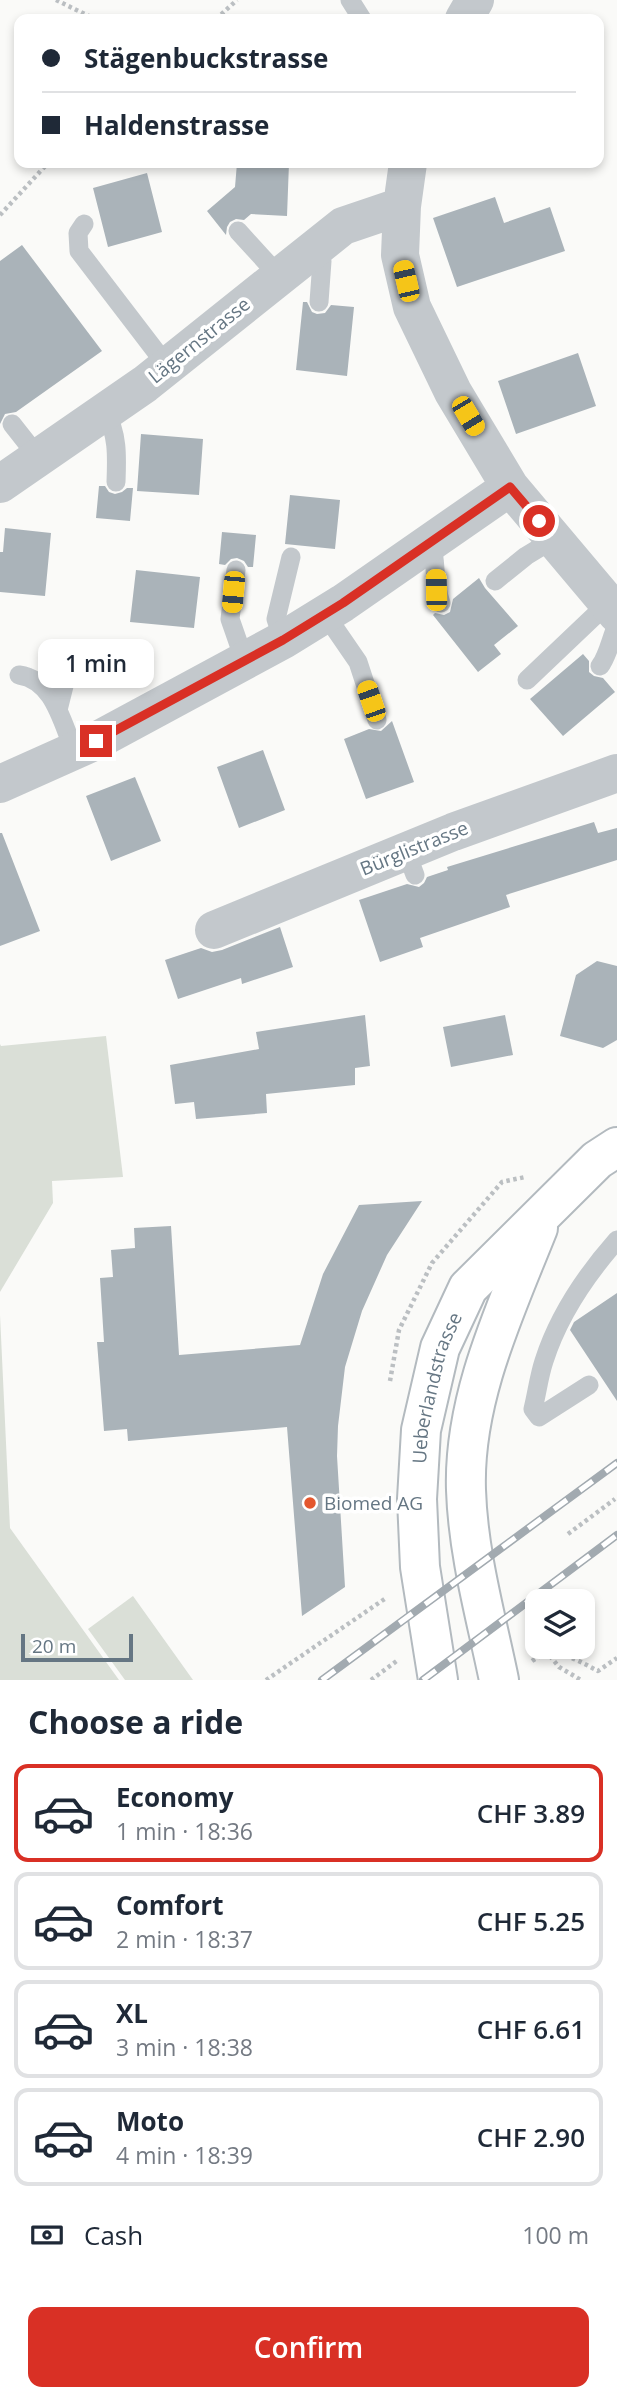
<!DOCTYPE html>
<html lang="en">
<head>
<meta charset="utf-8">
<style>
	:root { --surface:#fff; --page:#f2f2f3; --text:#1f2937; --muted:#747a83; --line:#e0e1e3; --accent:#d93025 }
	body { margin:0; font-family:"Open Sans",sans-serif; background:var(--page); color:var(--text); height:100vh; display:flex; flex-direction:column; font-size:26px; white-space:nowrap }
	* { box-sizing:border-box; margin:0 }
	p { font-size:23px; color:var(--muted) }
	.icon { flex:none; width:38px; height:38px; fill:none; stroke:currentColor; stroke-width:2; stroke-linecap:round; stroke-linejoin:round }
	.map { position:relative; height:1680px; overflow:hidden }
	.panel { display:flex; flex-direction:column; background:var(--surface); flex:1 }
	.panel>* { flex:none }
	.hud { position:absolute; left:14px; top:14px; width:590px; height:154px; border-radius:14px; box-shadow:0 4px 10px #0003; display:grid; align-content:center; height:154px; padding:0 28px; background:var(--surface) }
	.fabs { position:absolute; left:525px; top:1589px; display:grid; gap:14px }
	.fabs a { display:grid; place-items:center; width:70px; height:70px; border-radius:14px; background:var(--surface); box-shadow:0 4px 10px #0003; font-size:35px }
	.scale { position:absolute; left:21px; bottom:18px; width:112px; box-sizing:border-box; padding-left:7px; border:4px solid #657683; border-top:0; font-size:19px; line-height:24px; white-space:nowrap; color:#657683; -webkit-text-stroke:5px #fff; paint-order:stroke }
	.end { position:absolute; width:32px; height:32px; margin:-16px; border:9px solid #d93025; background:#fff; box-shadow:0 0 0 4px #fff }
	.from { border-radius:50% }
	.bubble { position:absolute; height:49px; border-radius:14px; background:var(--surface); box-shadow:0 4px 10px #0003; font-size:23px; font-weight:600; line-height:49px; text-align:center }
	.car { position:absolute; width:21px; height:42px; margin:-21px -10px; border-radius:9px; box-shadow:0 0 5px 2px #0007; background:linear-gradient(#f5c518 24%,#345 0 40%,#f5c518 0 76%,#345 0 86%,#f5c518 0) }
	.hud b { display:flex; align-items:center; gap:24px; height:66px; font-size:26px }
	.hud b+b { border-top:2px solid var(--line) }
	.hud i { width:18px; height:18px; background:var(--text) }
	ul { padding:0; list-style:none }
	li { display:flex; align-items:center; gap:21px; height:98px; margin:0 14px 10px; padding:0 14px; border:4px solid var(--line); border-radius:14px }
	li div { flex:1 }
	li b { display:block; font-size:26px }
	li em { font-style:normal; font-weight:600 }
	li.active { border-color:var(--accent) }
	li>.icon { width:63px; height:63px; stroke-width:1.5 }
	h2 { padding:0 28px; font-size:32px; line-height:84px }
	.pay { display:flex; align-items:center; gap:18px; height:77px; padding:0 28px; font-size:26px }
	.pay p { margin-inline-start:auto }
	.primary-button { display:flex; gap:14px; margin-top:auto; padding:14px 28px }
	.primary-button a { flex:1; height:80px; border-radius:14px; background:var(--accent); color:#fff; font-size:28px; font-weight:600; line-height:80px; text-align:center }
	.map>svg:first-child { display:block }
</style>
</head>
<body>
<div class="map">
<svg width="617" height="1680" viewBox="0 0 617 1680">
	<rect width="100%" height="100%" fill="#fafaf8"/>
	<path fill="#dadfd7" d="M 106,1036 L 123,1177 L 52,1181 L 53,1203 L 0,1292 L 0,1044 L 1,1046 Z
		M 0,1315 L 10,1528 L 119,1680 L 0,1680 Z
		M 133,1596 L 193,1680 L 125,1680 L 88,1629 Z"/>
	<path fill="#aab3b9" d="M 237,163 L 289,163 L 287,216 L 251,214 L 244,220 L 236,219 L 230,222 L 227,227 L 226,235 L 207,211 L 235,187 Z
		M 147,173 L 162,232 L 108,247 L 93,188 Z
		M 495,197 L 504,223 L 550,207 L 565,251 L 457,287 L 433,218 Z
		M 22,245 L 102,351 L 16,412 L 5,414 L 0,424 L 0,261 Z
		M 303,302 L 307,302 L 312,312 L 317,314 L 325,313 L 331,305 L 354,307 L 347,376 L 296,370 Z
		M 578,353 L 596,406 L 516,434 L 498,381 Z
		M 141,434 L 203,439 L 199,495 L 137,491 Z
		M 99,486 L 105,486 L 109,492 L 115,494 L 122,492 L 127,488 L 133,488 L 130,521 L 96,518 Z
		M 290,495 L 340,500 L 335,549 L 285,544 Z
		M 5,528 L 51,533 L 45,596 L 0,592 L 0,552 L 3,552 Z
		M 222,532 L 256,535 L 253,567 L 248,567 L 244,561 L 237,558 L 231,559 L 225,565 L 219,564 Z
		M 136,570 L 200,577 L 194,628 L 130,622 Z
		M 479,578 L 485,588 L 518,626 L 494,645 L 501,654 L 478,672 L 433,615 L 435,613 L 444,615 L 450,612 L 453,599 Z
		M 52,647 L 84,650 L 82,682 L 75,681 L 66,674 L 60,675 L 54,680 L 50,677 Z
		M 583,654 L 589,661 L 589,672 L 594,676 L 603,678 L 615,692 L 563,736 L 530,699 Z
		M 392,721 L 414,782 L 366,799 L 344,739 L 369,729 L 381,731 Z
		M 263,750 L 285,810 L 239,828 L 217,767 Z
		M 135,777 L 161,841 L 111,861 L 86,796 Z
		M 594,822 L 598,833 L 617,828 L 617,860 L 506,895 L 510,907 L 420,938 L 423,947 L 380,962 L 359,900 L 407,884 L 419,887 L 424,883 L 427,877 L 448,870 L 447,867 Z
		M 0,833 L 2,833 L 40,931 L 0,946 Z
		M 280,927 L 293,967 L 242,984 L 241,978 L 178,999 L 165,960 L 201,948 L 212,952 L 222,950 Z
		M 597,961 L 617,966 L 617,1040 L 603,1048 L 560,1036 L 576,975 Z
		M 365,1015 L 370,1066 L 355,1068 L 355,1085 L 266,1094 L 267,1113 L 196,1119 L 194,1102 L 175,1104 L 170,1065 L 259,1049 L 256,1032 Z
		M 505,1015 L 513,1055 L 451,1067 L 443,1027 Z
		M 422,1201 L 387,1255 L 362,1311 L 345,1367 L 338,1426 L 337,1456 L 345,1587 L 302,1616 L 287,1427 L 128,1441 L 127,1429 L 104,1431 L 97,1342 L 104,1342 L 100,1278 L 113,1277 L 111,1250 L 135,1248 L 134,1228 L 171,1226 L 179,1355 L 300,1345 L 323,1274 L 359,1205 Z
		M 617,1293 L 617,1401 L 570,1330 L 574,1322 Z"/>
	<g fill="none" stroke-linecap="round" stroke-linejoin="round">
		<defs>
			<g id="secondary">
				<path id="s1" d="M 438,1680 L 420,1567 L 417,1499 L 421,1430 L 440,1348 L 468,1288 L 597,1160 L 617,1147"/>
				<path d="M 499,1680 C 486,1617 468,1554 466,1490 C 463,1399 505,1311 538,1228"/>
			</g>
		</defs>
		<use href="#secondary" stroke="#b3babf" stroke-width="42"/>
		<path stroke="#bbbfc2" stroke-width="4.5" stroke-dasharray="3.5 3.5" stroke-linecap="butt" d="M 56,0 L 95,19
			M 216,19 L 237,0
			M 0,215 L 48,163
			M 390,1381 L 399,1330 L 432,1263 L 502,1182 L 525,1177
			M 568,1534 L 615,1499
			M 550,1656 L 559,1667 L 581,1680
			M 532,1661 C 554,1645 577,1660 598,1671 L 617,1658
			M 266,1680 L 386,1598
			M 371,1680 L 398,1660"/>
		<path stroke="#c3c8cc" stroke-width="19" d="M 350,0 L 362,19
			M 84,224 L 78,233 L 79,251 L 167,366
			M 238,231 L 279,276
			M 314,249 L 322,261 L 319,302
			M 105,411 C 118,434 117,456 116,482
			M 12,424 L 38,457
			M 431,542 C 437,562 433,583 441,603
			M 236,570 L 230,619 L 245,662
			M 495,581 L 526,556 L 554,539
			M 325,614 L 358,662 L 377,720
			M 283,640 L 276,619 L 291,557
			M 600,666 C 608,656 611,638 617,625
			M 19,675 C 54,680 62,723 74,750
			M 527,680 L 608,603
			M 58,710 L 64,686
			M 406,851 L 415,875
			M 589,1385 L 539,1417 L 533,1409 C 537,1393 539,1376 544,1361 C 558,1317 587,1274 617,1240"/>
		<path stroke="#c3c8cc" stroke-width="38" d="M 464,19 L 475,0
			M 408,163 L 402,206 L 400,255 L 412,307 L 453,392 L 510,487 L 617,614
			M 0,484 L 145,384 L 343,226 L 402,206
			M 0,784 L 96,741 L 283,640 L 343,603 L 510,487
			M 214,930 L 453,832 L 617,773"/>
		<use href="#secondary" stroke="#fff" stroke-width="38"/>
		<defs>
			<path id="rail" d="M 322,1680 L 617,1463
				M 423,1680 L 617,1535"/>
		</defs>
		<use href="#rail" stroke="#a2aab0" stroke-width="8"/>
		<use href="#rail" stroke="#fff" stroke-width="5" stroke-dasharray="16" stroke-linecap="butt"/>
	</g>
	<g fill="none" stroke-linecap="round" stroke-linejoin="round">
		<path stroke="#d93025" stroke-width="9" d="M 96,741 L 283,640 L 343,603 L 510,487 L 539,521"/>
	</g>
	<circle fill="#e4572e" stroke="#fff" stroke-width="2.5" cx="310" cy="1503" r="7"/>
	<g text-anchor="middle" stroke-width="7" stroke-linejoin="round" paint-order="stroke">
		<g font-size="19" fill="#657683" stroke="#fff">
			<text transform="translate(199 340) rotate(-39)" y="7">Lägernstrasse</text>
			<text transform="translate(414 848) rotate(-22)" y="7">Bürglistrasse</text>
			<text dy="7" stroke="none"><textPath href="#s1" startOffset="296">Ueberlandstrasse</textPath></text>
		</g>
		<g font-size="19" fill="#657683" stroke="#fff" text-anchor="start">
			<text x="324" y="1510">Biomed AG</text>
		</g>
	</g>
</svg>
<div class="fabs">
<a><svg class="icon" aria-label="layers" viewBox="0 0 24 24"><path d="M12 4l9 5-9 5-9-5zM3 14l9 5 9-5"/></svg></a>
</div>
<div class="scale">20 m</div>
<i class="end from" style="left:539px;top:521px"></i>
<i class="end" style="left:96px;top:741px"></i>
<div class="bubble" style="left:38px;top:639px;width:116px">1 min</div>
<i class="car" style="left:406px;top:281px;rotate:347deg"></i>
<i class="car" style="left:468px;top:416px;rotate:149deg"></i>
<i class="car" style="left:436px;top:590px;rotate:359deg"></i>
<i class="car" style="left:233px;top:592px;rotate:185deg"></i>
<i class="car" style="left:371px;top:701px;rotate:341deg"></i>
<div class="hud">
<b><i class="from"></i>Stägenbuckstrasse</b>
<b><i></i>Haldenstrasse</b>
</div>
</div>
<section class="panel">
<h2>Choose a ride</h2>
<ul>
<li class="active"><svg class="icon" aria-label="car" viewBox="0 0 24 24"><path d="M5 17H2v-5l4-1 3-4h7l3 4 3 1v5h-3M9 17h6M6 11h13"/><circle cx="7" cy="17" r="2"/><circle cx="17" cy="17" r="2"/></svg><div><b>Economy</b><p>1 min · 18:36</p></div><em>CHF 3.89</em></li>
<li><svg class="icon" aria-label="car" viewBox="0 0 24 24"><path d="M5 17H2v-5l4-1 3-4h7l3 4 3 1v5h-3M9 17h6M6 11h13"/><circle cx="7" cy="17" r="2"/><circle cx="17" cy="17" r="2"/></svg><div><b>Comfort</b><p>2 min · 18:37</p></div><em>CHF 5.25</em></li>
<li><svg class="icon" aria-label="car" viewBox="0 0 24 24"><path d="M5 17H2v-5l4-1 3-4h7l3 4 3 1v5h-3M9 17h6M6 11h13"/><circle cx="7" cy="17" r="2"/><circle cx="17" cy="17" r="2"/></svg><div><b>XL</b><p>3 min · 18:38</p></div><em>CHF 6.61</em></li>
<li><svg class="icon" aria-label="car" viewBox="0 0 24 24"><path d="M5 17H2v-5l4-1 3-4h7l3 4 3 1v5h-3M9 17h6M6 11h13"/><circle cx="7" cy="17" r="2"/><circle cx="17" cy="17" r="2"/></svg><div><b>Moto</b><p>4 min · 18:39</p></div><em>CHF 2.90</em></li>
</ul>
<div class="pay"><svg class="icon" aria-label="cash" viewBox="0 0 24 24"><path d="M3 7h18v10H3z"/><circle cx="12" cy="12" r="2"/></svg>Cash<p>100 m</p></div>
<div class="primary-button"><a>Confirm</a></div>
</section>
</body>
</html>
